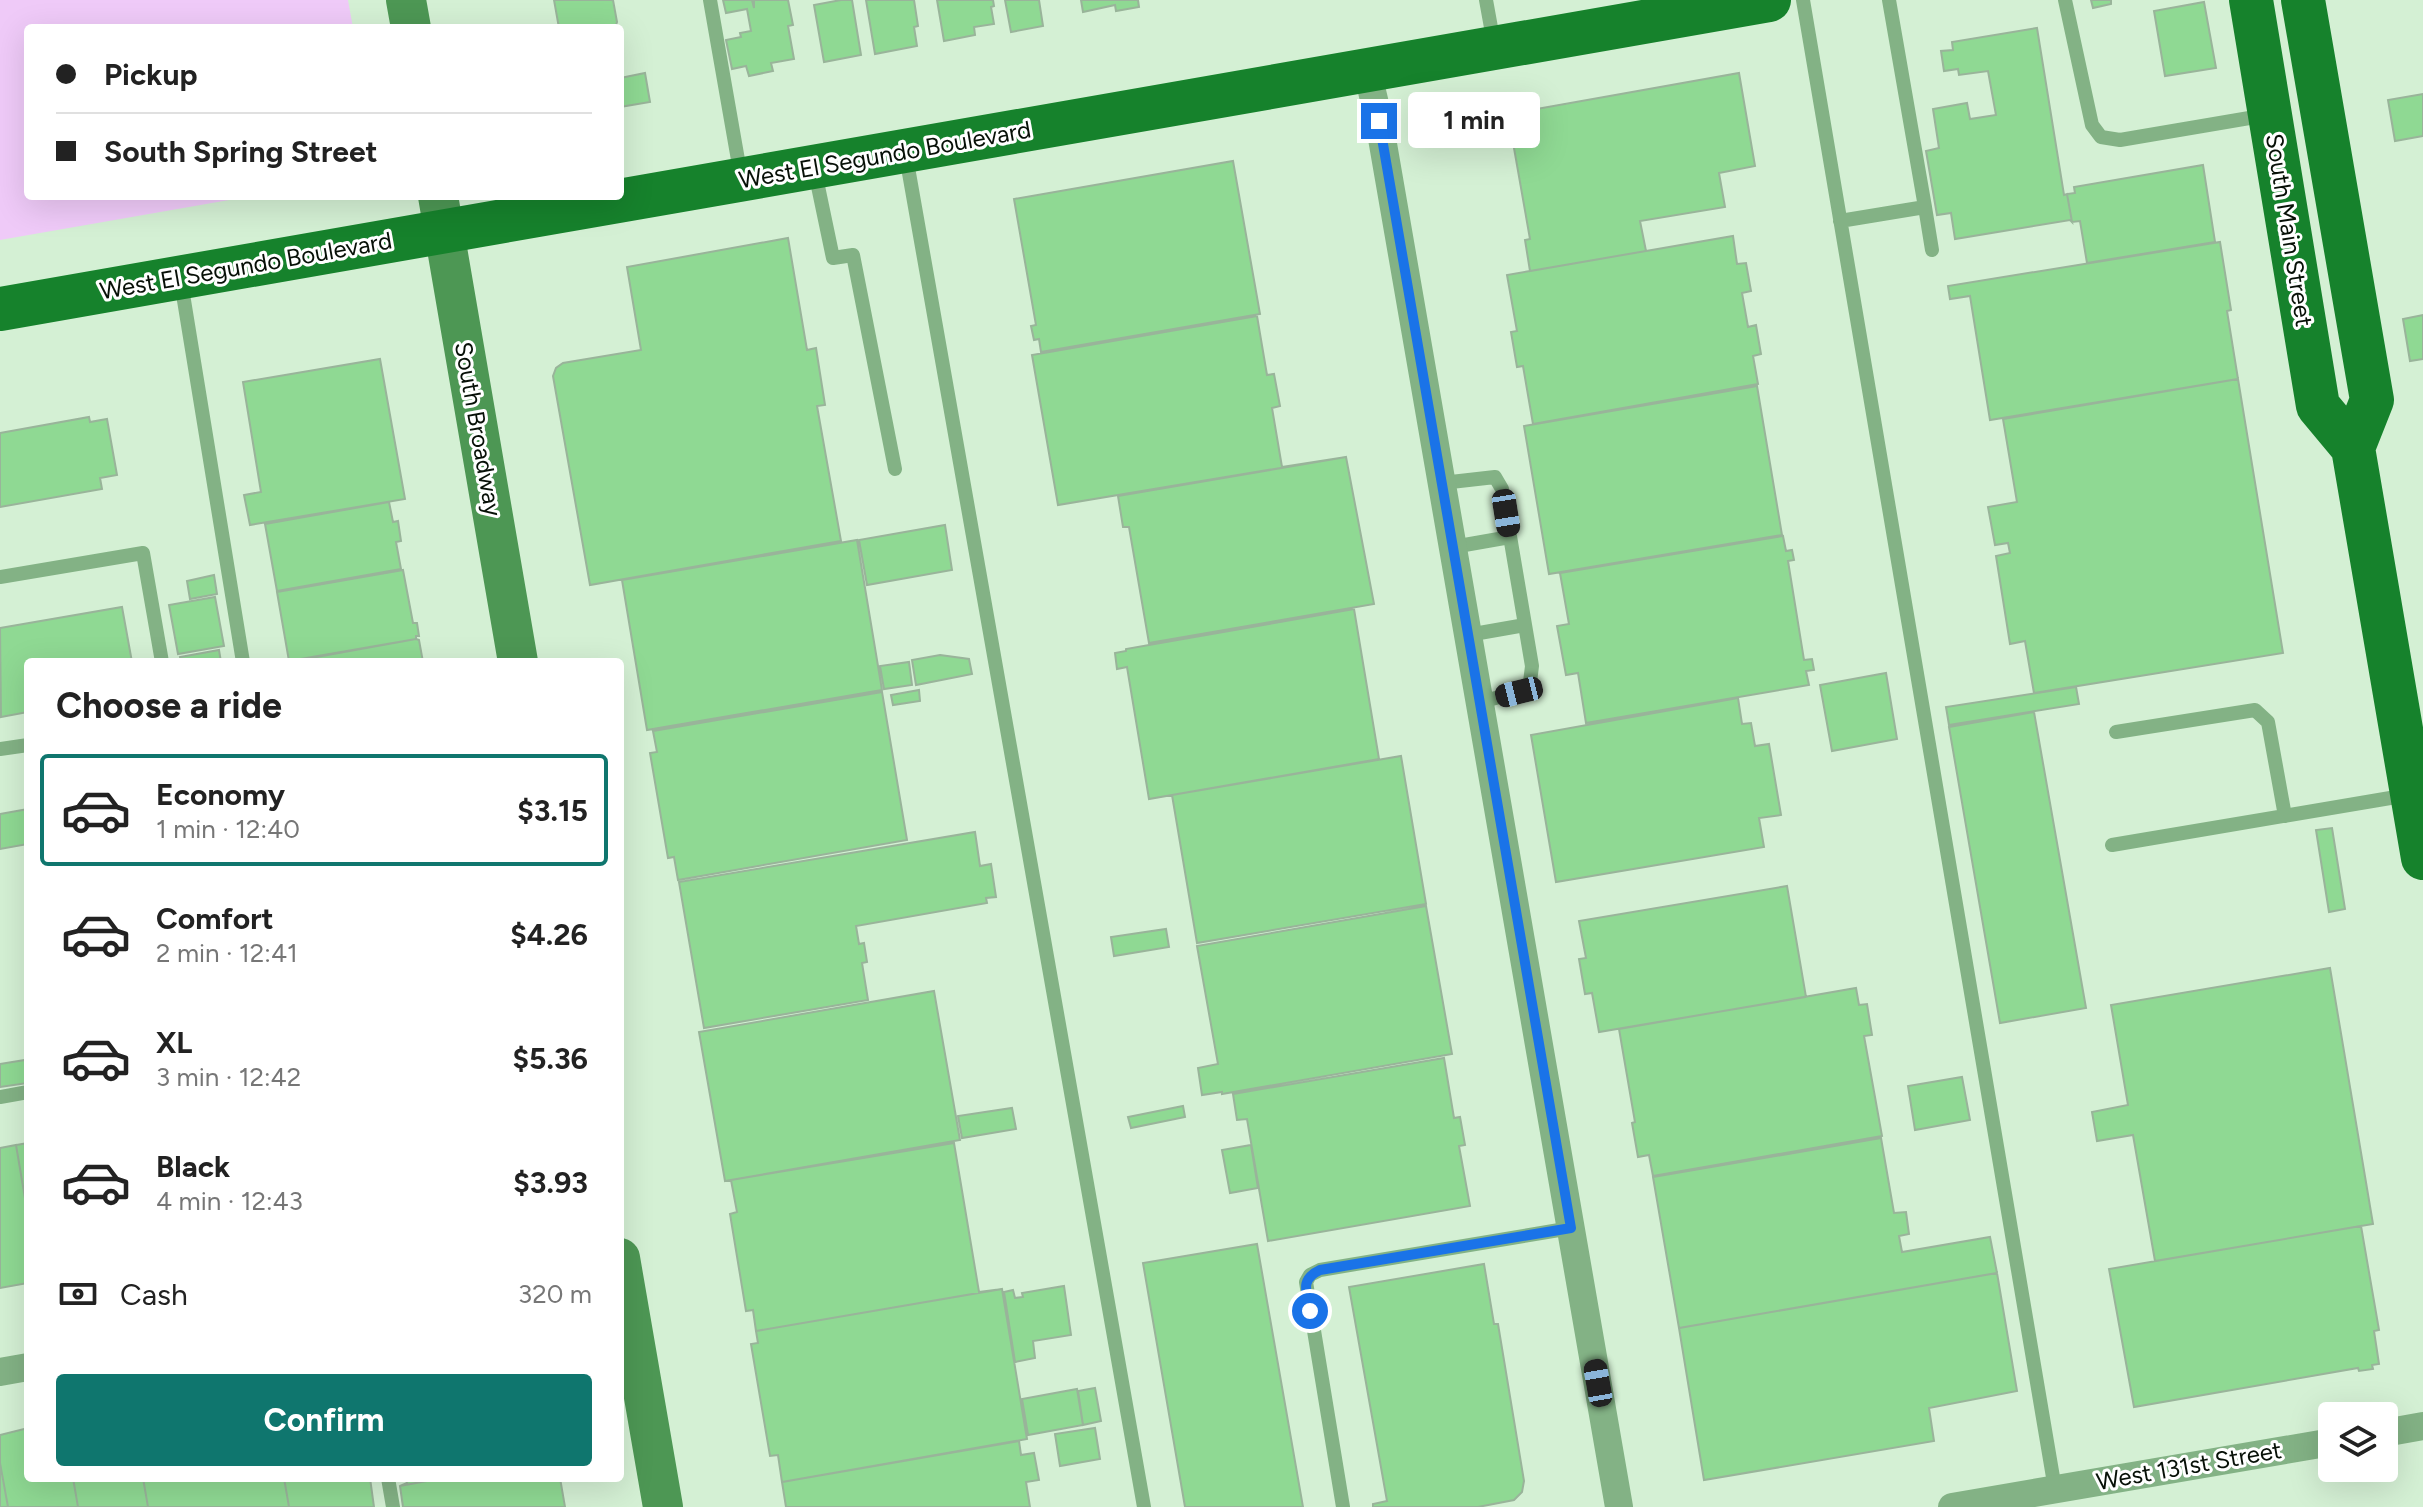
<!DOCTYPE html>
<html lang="en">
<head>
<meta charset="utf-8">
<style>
	:root { --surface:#fff; --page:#f2f2f2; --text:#222; --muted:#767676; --line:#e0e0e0; --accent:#0f766e }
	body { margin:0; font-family:Figtree,sans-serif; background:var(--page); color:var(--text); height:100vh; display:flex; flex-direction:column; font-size:30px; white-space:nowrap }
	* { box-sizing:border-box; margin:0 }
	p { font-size:26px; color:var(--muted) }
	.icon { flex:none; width:44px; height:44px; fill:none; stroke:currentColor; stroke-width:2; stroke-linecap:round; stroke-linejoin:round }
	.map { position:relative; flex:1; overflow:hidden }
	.sheet { position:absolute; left:24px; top:658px; width:600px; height:824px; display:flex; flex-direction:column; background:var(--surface); border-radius:8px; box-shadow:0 8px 32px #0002 }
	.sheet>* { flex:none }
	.hud { position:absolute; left:24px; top:24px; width:600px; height:176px; border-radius:8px; box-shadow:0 8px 32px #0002; display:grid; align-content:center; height:176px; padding:0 32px; background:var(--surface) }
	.fabs { position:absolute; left:2318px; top:1402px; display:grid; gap:16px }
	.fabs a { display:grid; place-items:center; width:80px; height:80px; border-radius:8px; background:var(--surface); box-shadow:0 8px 32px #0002; font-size:40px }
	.end { position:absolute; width:36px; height:36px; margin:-18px; border:10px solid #1a73e8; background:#fff; box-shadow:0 0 0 4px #fff }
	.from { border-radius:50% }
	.bubble { position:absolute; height:56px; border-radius:8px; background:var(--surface); box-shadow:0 8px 32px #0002; font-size:26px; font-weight:700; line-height:56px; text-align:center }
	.car { position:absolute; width:24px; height:48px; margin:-24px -12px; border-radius:10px; box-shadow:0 0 6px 2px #0007; background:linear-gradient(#222 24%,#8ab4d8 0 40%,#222 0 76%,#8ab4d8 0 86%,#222 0) }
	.hud b { display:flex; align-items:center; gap:28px; height:76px; font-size:30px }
	.hud b+b { border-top:2px solid var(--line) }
	.hud i { width:20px; height:20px; background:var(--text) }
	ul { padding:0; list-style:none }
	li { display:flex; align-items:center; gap:24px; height:112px; margin:0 16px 12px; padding:0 16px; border:4px solid transparent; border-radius:8px }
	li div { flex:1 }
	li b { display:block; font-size:30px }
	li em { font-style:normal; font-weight:700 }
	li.selected { border-color:var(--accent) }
	li>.icon { width:72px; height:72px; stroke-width:1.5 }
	h2 { padding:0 32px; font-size:36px; line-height:96px }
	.pay { display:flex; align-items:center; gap:20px; height:88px; padding:0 32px; font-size:30px }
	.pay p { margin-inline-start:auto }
	.primary-button { display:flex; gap:16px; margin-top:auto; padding:16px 32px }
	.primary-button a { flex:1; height:92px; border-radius:8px; background:var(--accent); color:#fff; font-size:32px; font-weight:700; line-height:92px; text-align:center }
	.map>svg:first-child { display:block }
</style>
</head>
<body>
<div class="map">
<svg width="2423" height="1507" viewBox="0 0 2423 1507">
	<rect width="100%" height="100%" fill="#d4f0d4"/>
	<path fill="#efcaf8" d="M 0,0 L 348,0 L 353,28 L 28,28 L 28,196 L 252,196 L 0,240 Z"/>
	<path fill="#8fd993" stroke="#99b49a" stroke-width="2" d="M 554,0 L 613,0 L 617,22 L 616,25 L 598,28 L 559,28 Z
		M 723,0 L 752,0 L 754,8 L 754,0 L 788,0 L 793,25 L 788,26 L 794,59 L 771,63 L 773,71 L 749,76 L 746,66 L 732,69 L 726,40 L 741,37 L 740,33 L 751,31 L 747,9 L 726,13 Z
		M 841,0 L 852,0 L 861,55 L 824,62 L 814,5 Z
		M 866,0 L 914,0 L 918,26 L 914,27 L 917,46 L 875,54 Z
		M 937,0 L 993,0 L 994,6 L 991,7 L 994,24 L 974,27 L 975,35 L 944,41 Z
		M 1005,0 L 1039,0 L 1043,26 L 1011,32 Z
		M 1081,0 L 1138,0 L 1139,7 L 1116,11 L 1115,5 L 1083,12 Z
		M 2091,0 L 2111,0 L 2111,4 L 2093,8 Z
		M 2204,2 L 2216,68 L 2165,76 L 2154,11 Z
		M 2037,28 L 2064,195 L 2067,194 L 2072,222 L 2070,220 L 1955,239 L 1951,213 L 1937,215 L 1926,151 L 1939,148 L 1933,109 L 1967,103 L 1970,119 L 1996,115 L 1988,71 L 1959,75 L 1958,69 L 1944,71 L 1941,51 L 1953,50 L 1952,42 Z
		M 645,73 L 650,102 L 620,107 L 620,78 Z
		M 1739,73 L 1755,166 L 1719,173 L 1725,207 L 1640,221 L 1646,251 L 1530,271 L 1525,240 L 1530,239 L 1508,114 Z
		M 2423,94 L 2423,136 L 2395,141 L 2388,100 Z
		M 1233,161 L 1260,314 L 1041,352 L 1039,339 L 1034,340 L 1031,326 L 1036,325 L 1014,199 Z
		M 2203,165 L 2215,242 L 2087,263 L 2080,221 L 2072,222 L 2067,194 L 2075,193 L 2074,187 Z
		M 1733,236 L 1737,264 L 1746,263 L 1751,291 L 1742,293 L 1748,327 L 1756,325 L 1761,354 L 1753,356 L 1758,384 L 1533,424 L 1523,366 L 1517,367 L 1511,332 L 1517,331 L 1507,275 Z
		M 788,238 L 807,350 L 816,348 L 825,405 L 817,406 L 841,541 L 590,585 L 553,376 L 556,368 L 563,363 L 641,350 L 627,267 Z
		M 2220,242 L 2231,310 L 2227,311 L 2238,379 L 1990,420 L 1970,296 L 1950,299 L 1948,286 Z
		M 2423,315 L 2423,359 L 2410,361 L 2403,319 Z
		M 1257,316 L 1267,375 L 1274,374 L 1280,406 L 1272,408 L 1282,467 L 1346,457 L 1058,505 L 1032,355 Z
		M 380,359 L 405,499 L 250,525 L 244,495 L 261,492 L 243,382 Z
		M 2238,379 L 2283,653 L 2034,693 L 2025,641 L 2010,644 L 1996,556 L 2010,553 L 2008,543 L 1995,545 L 1988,507 L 2017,502 L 2003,419 Z
		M 1757,386 L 1782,535 L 1549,574 L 1524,426 Z
		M 89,417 L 90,422 L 107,419 L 117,475 L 100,478 L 102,489 L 0,507 L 0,433 Z
		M 1346,457 L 1374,604 L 1149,643 L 1129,527 L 1123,527 L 1118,496 Z
		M 389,502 L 393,522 L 398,521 L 401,541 L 396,542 L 401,569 L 277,591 L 265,524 Z
		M 945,525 L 952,570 L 867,585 L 859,540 Z
		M 1783,536 L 1786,551 L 1792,550 L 1794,560 L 1788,561 L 1804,660 L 1812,659 L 1814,670 L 1806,671 L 1809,685 L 1586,723 L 1578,673 L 1566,675 L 1557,626 L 1569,624 L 1560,573 Z
		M 857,540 L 882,690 L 647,730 L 622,580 Z
		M 403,570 L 413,623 L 417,623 L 419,636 L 416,636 L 416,639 L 289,661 L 277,592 Z
		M 214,575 L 217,594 L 190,599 L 187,581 Z
		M 215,597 L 224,646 L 178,654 L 169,605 Z
		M 122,607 L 132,662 L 28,662 L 28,712 L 1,717 L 0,628 Z
		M 1354,609 L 1379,759 L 1149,799 L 1127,667 L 1117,669 L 1115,653 L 1126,651 L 1126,649 Z
		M 416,639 L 419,640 L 423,662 L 289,662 Z
		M 219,650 L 221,662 L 181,662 L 180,657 Z
		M 940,655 L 969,659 L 972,674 L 916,685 L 912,660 Z
		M 909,662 L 912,685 L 884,689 L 880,666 Z
		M 1886,673 L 1897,739 L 1832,751 L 1820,685 Z
		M 2076,687 L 2079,704 L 1949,725 L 1946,707 Z
		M 919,690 L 920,701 L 893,705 L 891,695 Z
		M 882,692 L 907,840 L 678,880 L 674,857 L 668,858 L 650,753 L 657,752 L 653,731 Z
		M 1738,698 L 1742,724 L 1751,723 L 1755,746 L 1769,744 L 1781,815 L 1759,818 L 1764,847 L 1556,882 L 1531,735 Z
		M 2034,712 L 2086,1008 L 2000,1023 L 1949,727 Z
		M 1401,756 L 1426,904 L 1197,943 L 1172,795 Z
		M 28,809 L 28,844 L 0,849 L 0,814 Z
		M 2332,828 L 2345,909 L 2329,912 L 2316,830 Z
		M 975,832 L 980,866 L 991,864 L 996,897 L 986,898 L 987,903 L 856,926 L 859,944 L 864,943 L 867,962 L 862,963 L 868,1000 L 704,1028 L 679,882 Z
		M 1787,886 L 1806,997 L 1599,1032 L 1592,993 L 1585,994 L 1579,959 L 1586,958 L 1579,921 Z
		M 1426,906 L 1452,1054 L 1222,1094 L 1222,1092 L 1202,1095 L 1198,1068 L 1218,1064 L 1197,946 Z
		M 1166,929 L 1169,947 L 1114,956 L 1111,937 Z
		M 2330,968 L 2373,1224 L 2155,1261 L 2133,1135 L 2097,1141 L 2092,1112 L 2128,1105 L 2111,1005 Z
		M 1856,988 L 1859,1005 L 1867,1004 L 1872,1035 L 1864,1036 L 1882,1136 L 1653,1176 L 1649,1155 L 1638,1157 L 1632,1123 L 1635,1122 L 1619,1029 Z
		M 934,991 L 960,1140 L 725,1181 L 699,1032 Z
		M 1444,1058 L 1454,1118 L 1460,1117 L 1465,1145 L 1459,1146 L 1470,1206 L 1268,1241 L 1247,1119 L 1237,1120 L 1233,1094 Z
		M 25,1060 L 28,1083 L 0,1087 L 0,1064 Z
		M 1962,1077 L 1970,1120 L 1915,1130 L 1908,1086 Z
		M 1183,1106 L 1185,1117 L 1131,1128 L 1128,1117 Z
		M 1012,1108 L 1016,1129 L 962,1138 L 958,1116 Z
		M 1881,1138 L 1894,1213 L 1906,1212 L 1909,1234 L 1899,1236 L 1902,1252 L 1990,1237 L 1997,1273 L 1679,1328 L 1653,1177 Z
		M 28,1143 L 28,1216 L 16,1145 Z
		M 954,1143 L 979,1292 L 1002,1289 L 756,1331 L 753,1310 L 746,1311 L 730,1214 L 737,1212 L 731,1180 Z
		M 16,1145 L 28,1216 L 28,1283 L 0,1288 L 0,1148 Z
		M 1251,1145 L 1258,1188 L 1230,1193 L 1222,1150 Z
		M 2361,1226 L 2379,1330 L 2374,1331 L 2379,1364 L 2372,1365 L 2373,1369 L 2359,1371 L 2358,1368 L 2134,1407 L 2109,1269 Z
		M 1257,1244 L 1303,1507 L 1185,1507 L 1143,1263 Z
		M 1484,1264 L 1494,1324 L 1498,1324 L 1524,1481 L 1522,1492 L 1514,1500 L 1478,1507 L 1373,1507 L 1373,1504 L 1387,1501 L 1349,1287 Z
		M 1997,1273 L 2017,1391 L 1929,1408 L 1934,1441 L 1704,1480 L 1679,1328 Z
		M 1064,1286 L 1071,1335 L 1033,1341 L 1035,1358 L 1015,1362 L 1004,1292 L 1013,1290 L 1015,1298 L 1023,1297 L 1022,1293 Z
		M 1002,1289 L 1027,1439 L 782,1482 L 778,1455 L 770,1456 L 751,1344 L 758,1343 L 756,1331 Z
		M 1095,1388 L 1101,1421 L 1083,1425 L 1078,1391 Z
		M 1077,1389 L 1083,1425 L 1028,1435 L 1022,1399 Z
		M 28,1428 L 28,1478 L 73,1478 L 78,1507 L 8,1507 L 0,1463 L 0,1435 Z
		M 1095,1428 L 1100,1459 L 1060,1466 L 1055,1434 Z
		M 1019,1441 L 1021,1455 L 1034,1453 L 1039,1480 L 1026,1482 L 1030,1507 L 786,1507 L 782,1482 Z
		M 0,1463 L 8,1507 L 0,1507 Z
		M 73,1478 L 143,1478 L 148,1507 L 78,1507 Z
		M 143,1478 L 284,1478 L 289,1507 L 148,1507 Z
		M 284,1478 L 370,1478 L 374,1507 L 289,1507 Z
		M 406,1478 L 443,1478 L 400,1486 L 407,1483 Z
		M 443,1478 L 560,1478 L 565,1507 L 403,1507 L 400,1486 Z"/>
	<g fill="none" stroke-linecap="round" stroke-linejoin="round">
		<path stroke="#83b285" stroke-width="14" d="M 710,0 L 741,177
			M 1486,0 L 1494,44
			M 1803,0 L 2055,1489
			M 2065,0 L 2092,125 L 2101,137 L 2120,140 L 2267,115
			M 906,156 L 1144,1507
			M 815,172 L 833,258 L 853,255 L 895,469
			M 1925,207 L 1932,250
			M 1840,221 L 1925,207 L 1889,0
			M 181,282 L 243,662
			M 1442,483 L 1495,477 L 1502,489 L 1532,666 L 1530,682 L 1519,692 L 1480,702
			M 1453,547 L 1510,537
			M 0,577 L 143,553 L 162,662
			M 1468,635 L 1525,625
			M 2116,732 L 2255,710 L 2268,722 L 2285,816
			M 0,749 L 28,745
			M 2112,845 L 2408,795
			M 0,1097 L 28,1092
			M 388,1478 L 393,1507
			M 1343,1507 L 1306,1282 L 1310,1275 L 1320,1270 L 1571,1228"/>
		<path stroke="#83b285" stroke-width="28" d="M 1367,70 L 1379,121 L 1619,1507
			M 0,1372 L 28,1367
			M 2384,1433 L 2423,1426
			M 1952,1507 L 2332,1442"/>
		<path stroke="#4d9754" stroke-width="40" d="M 406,0 L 411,28
			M 438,196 L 518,662
			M 620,1258 L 663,1507"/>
		<path stroke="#16822c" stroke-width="44" d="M 2251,0 L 2318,406 L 2353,448 L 2423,858
			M 2303,0 L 2372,400 L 2353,448
			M 0,309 L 1769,0"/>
	</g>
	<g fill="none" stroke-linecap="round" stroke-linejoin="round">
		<path stroke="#1a73e8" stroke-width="10" d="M 1310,1311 C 1307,1292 1299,1280 1320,1270 L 1571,1228 L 1379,121"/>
	</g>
	<g text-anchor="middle" stroke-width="6" stroke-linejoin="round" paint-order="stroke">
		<g font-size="24" fill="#071007" stroke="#fff">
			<text transform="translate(885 155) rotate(-10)" y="8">West El Segundo Boulevard</text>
			<text transform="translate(2289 230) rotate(81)" y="8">South Main Street</text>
			<text transform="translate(246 266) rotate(-10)" y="8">West El Segundo Boulevard</text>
			<text transform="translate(478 429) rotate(80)" y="8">South Broadway</text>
			<text transform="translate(2189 1466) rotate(-10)" y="8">West 131st Street</text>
		</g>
	</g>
</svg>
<div class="fabs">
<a><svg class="icon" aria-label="layers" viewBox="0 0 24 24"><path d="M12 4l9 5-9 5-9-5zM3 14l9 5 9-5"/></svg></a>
</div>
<i class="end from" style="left:1310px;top:1311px"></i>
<i class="end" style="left:1379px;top:121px"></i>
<div class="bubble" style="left:1408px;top:92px;width:132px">1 min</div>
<i class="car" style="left:1506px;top:513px;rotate:171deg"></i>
<i class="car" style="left:1519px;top:692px;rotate:256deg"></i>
<i class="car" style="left:1598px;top:1383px;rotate:350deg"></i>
<div class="hud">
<b><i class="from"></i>Pickup</b>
<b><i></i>South Spring Street</b>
</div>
<section class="sheet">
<h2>Choose a ride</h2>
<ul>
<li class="selected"><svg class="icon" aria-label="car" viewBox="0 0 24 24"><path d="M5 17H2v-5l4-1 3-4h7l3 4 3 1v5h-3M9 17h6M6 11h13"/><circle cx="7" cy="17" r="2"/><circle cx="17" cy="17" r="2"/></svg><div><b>Economy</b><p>1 min · 12:40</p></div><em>$3.15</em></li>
<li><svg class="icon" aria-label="car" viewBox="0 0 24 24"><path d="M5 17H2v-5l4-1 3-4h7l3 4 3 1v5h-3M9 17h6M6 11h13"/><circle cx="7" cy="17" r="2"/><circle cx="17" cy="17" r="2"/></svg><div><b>Comfort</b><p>2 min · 12:41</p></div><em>$4.26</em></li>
<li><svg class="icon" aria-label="car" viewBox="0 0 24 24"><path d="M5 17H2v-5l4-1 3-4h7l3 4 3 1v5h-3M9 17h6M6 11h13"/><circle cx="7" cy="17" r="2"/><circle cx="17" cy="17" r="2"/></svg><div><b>XL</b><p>3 min · 12:42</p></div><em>$5.36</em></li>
<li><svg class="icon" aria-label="car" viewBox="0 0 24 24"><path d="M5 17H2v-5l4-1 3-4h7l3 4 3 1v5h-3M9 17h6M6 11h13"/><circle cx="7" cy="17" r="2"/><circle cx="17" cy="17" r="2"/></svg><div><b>Black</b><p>4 min · 12:43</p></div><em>$3.93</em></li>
</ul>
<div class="pay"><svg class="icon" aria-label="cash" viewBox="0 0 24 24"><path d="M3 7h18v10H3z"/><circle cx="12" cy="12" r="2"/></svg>Cash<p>320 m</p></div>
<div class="primary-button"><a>Confirm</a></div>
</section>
</div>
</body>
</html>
